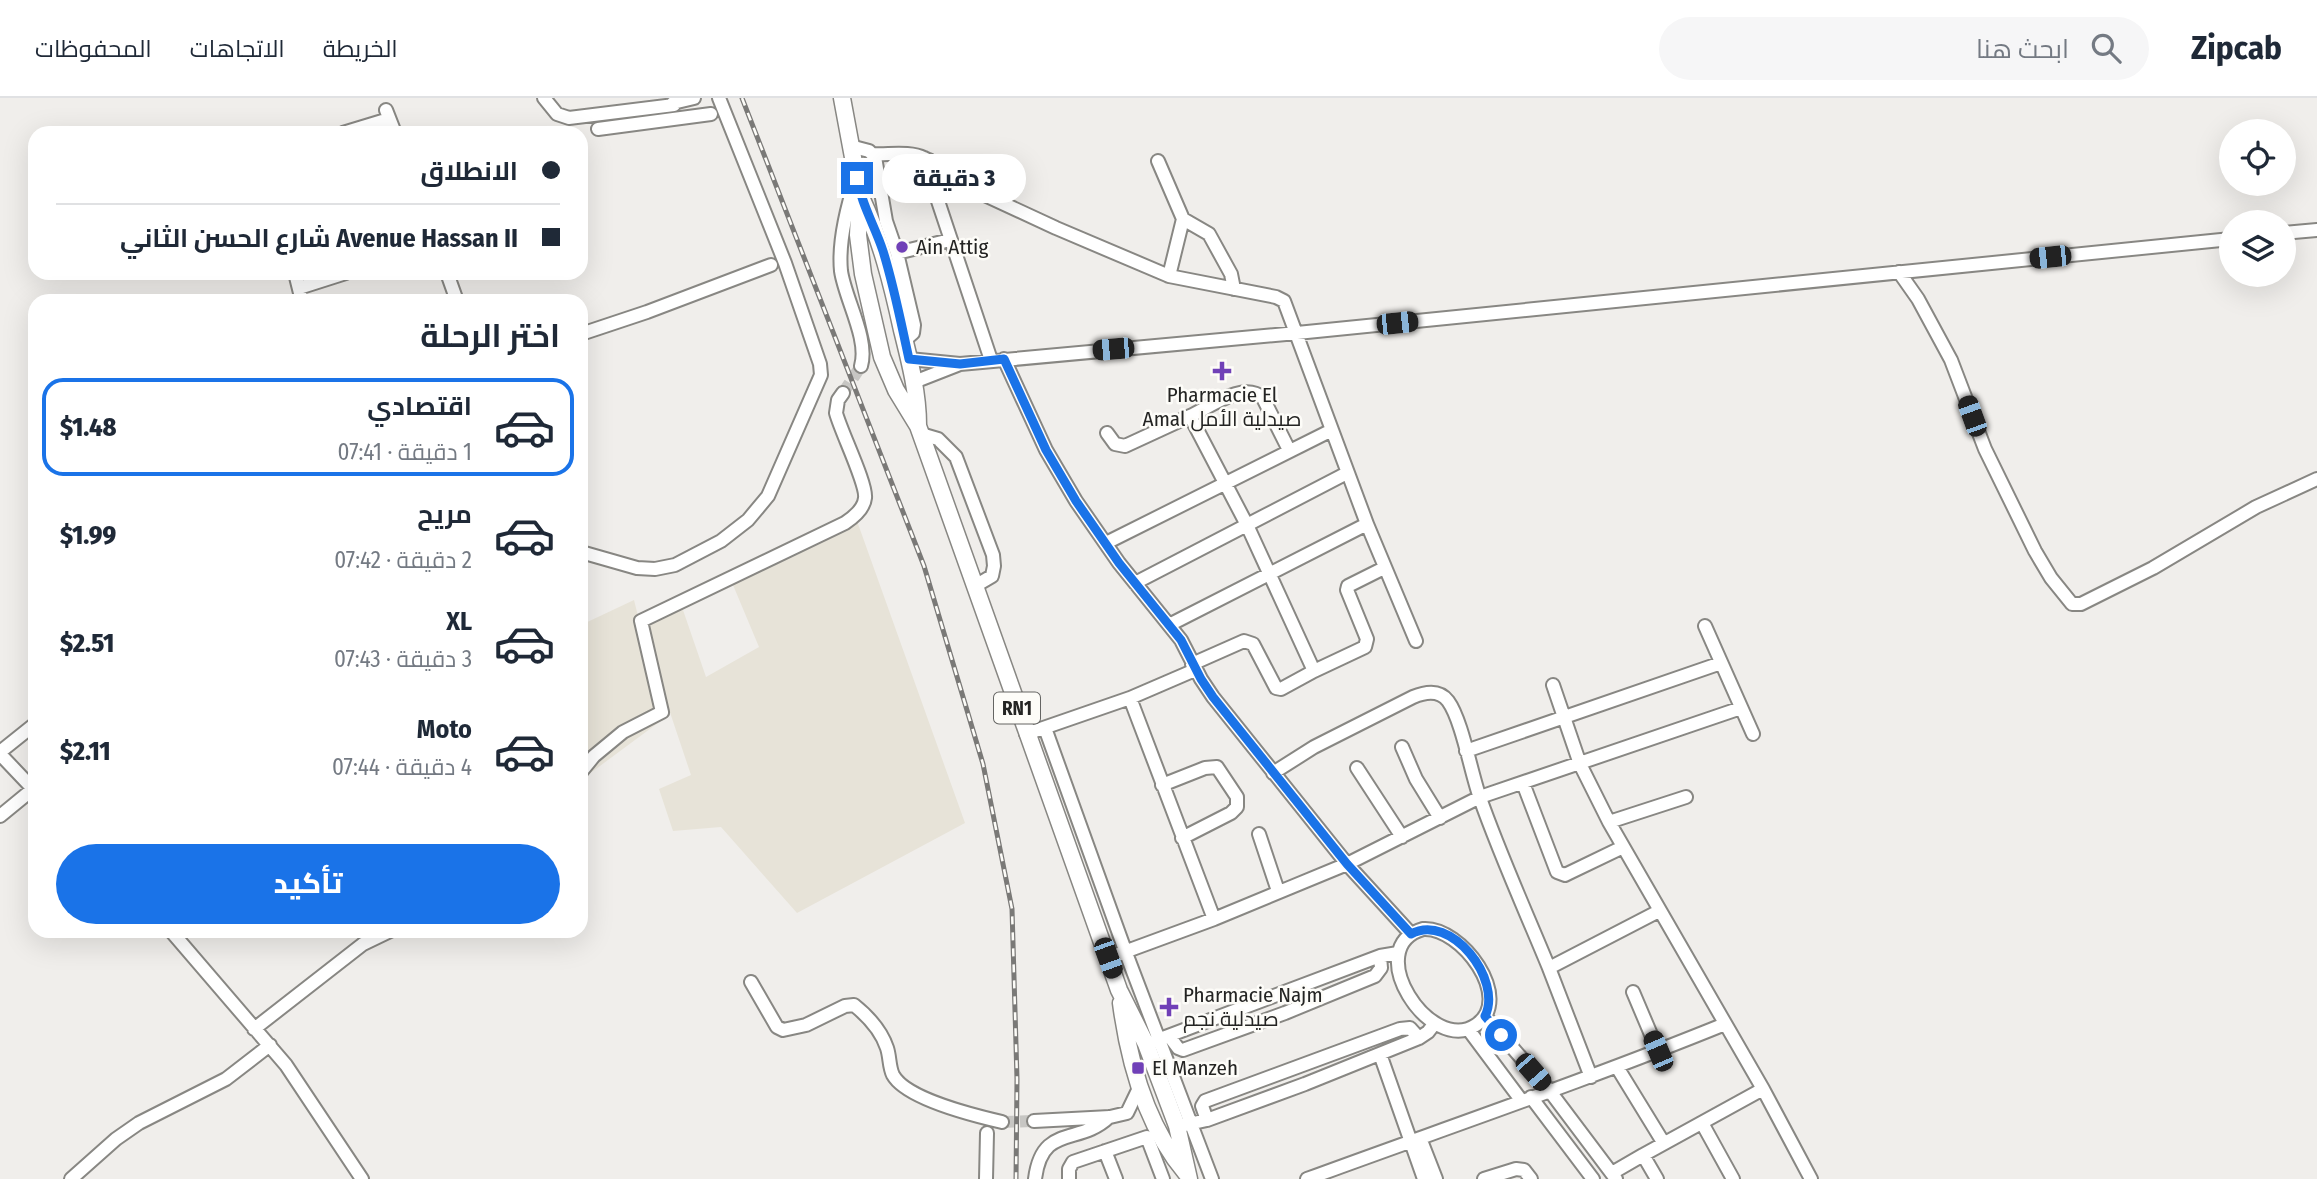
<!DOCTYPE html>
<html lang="ar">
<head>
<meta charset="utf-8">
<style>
	:root { --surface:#fff; --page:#f6f6f7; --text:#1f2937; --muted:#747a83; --line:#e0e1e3; --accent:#1a73e8 }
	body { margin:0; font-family:"Fira Sans Condensed",Cairo,sans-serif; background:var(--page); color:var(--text); direction:rtl; height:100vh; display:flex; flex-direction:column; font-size:26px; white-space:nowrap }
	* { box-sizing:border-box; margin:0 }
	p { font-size:23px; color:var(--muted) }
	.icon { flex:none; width:38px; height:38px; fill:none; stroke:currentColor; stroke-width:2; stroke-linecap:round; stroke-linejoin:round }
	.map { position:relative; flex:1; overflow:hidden; direction:ltr }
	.sheet { position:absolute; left:28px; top:196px; width:560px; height:644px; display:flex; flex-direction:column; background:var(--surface); border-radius:21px; box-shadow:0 7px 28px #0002; direction:rtl }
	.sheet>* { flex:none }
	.top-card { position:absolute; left:28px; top:28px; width:560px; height:154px; border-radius:21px; box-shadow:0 7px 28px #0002; direction:rtl; display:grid; align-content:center; height:154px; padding:0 28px; background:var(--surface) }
	.buttons { position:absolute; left:2219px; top:21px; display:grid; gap:14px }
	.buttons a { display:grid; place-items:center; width:77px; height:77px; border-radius:50%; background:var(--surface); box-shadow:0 7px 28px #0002; font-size:35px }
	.end { position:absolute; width:32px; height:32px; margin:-16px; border:9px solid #1a73e8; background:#fff; box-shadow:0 0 0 4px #fff }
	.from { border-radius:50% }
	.bubble { position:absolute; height:49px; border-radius:24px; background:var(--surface); box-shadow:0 7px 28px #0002; font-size:23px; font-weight:800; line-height:49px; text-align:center; direction:rtl }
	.car { position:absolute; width:21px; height:42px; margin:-21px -10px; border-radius:9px; box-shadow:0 0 5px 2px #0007; background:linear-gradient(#222 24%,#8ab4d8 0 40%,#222 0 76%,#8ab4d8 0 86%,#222 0) }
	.top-card b { display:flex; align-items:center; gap:24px; height:66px; font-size:26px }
	.top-card b+b { border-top:2px solid var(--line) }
	.top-card i { width:18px; height:18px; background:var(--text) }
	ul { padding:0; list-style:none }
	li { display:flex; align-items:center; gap:21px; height:98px; margin:0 14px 10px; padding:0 14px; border:4px solid transparent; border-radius:21px }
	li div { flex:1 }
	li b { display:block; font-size:26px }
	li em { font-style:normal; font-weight:800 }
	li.selected { border-color:var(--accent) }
	li>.icon { width:63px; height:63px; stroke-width:1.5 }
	h2 { padding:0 28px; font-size:32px; line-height:84px }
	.button { display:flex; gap:14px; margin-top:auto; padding:14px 28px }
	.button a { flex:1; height:80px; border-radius:42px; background:var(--accent); color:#fff; font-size:28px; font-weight:800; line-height:80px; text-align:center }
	header { display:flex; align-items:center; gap:42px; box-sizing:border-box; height:98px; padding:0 35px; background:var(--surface); border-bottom:2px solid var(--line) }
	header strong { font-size:33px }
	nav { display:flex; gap:38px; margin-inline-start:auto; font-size:24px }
	.search { width:490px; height:63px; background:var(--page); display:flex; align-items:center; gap:18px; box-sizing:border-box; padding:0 24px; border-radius:38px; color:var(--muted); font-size:26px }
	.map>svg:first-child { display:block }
</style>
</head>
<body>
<header>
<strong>Zipcab</strong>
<div class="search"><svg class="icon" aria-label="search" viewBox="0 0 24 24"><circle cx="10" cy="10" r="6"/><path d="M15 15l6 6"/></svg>ابحث هنا</div>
<nav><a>الخريطة</a><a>الاتجاهات</a><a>المحفوظات</a></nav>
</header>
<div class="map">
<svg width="2317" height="1081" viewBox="0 0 2317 1081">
	<rect width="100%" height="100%" fill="#f0eeeb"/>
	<path fill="#e7e3d8" d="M 857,423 L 965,725 L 797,815 L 721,729 L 673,733 L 659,691 L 691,677 L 641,528 L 662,622 L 581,682 L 581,527 L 634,502 L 640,526 L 683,512 L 706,579 L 759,549 L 733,487 Z"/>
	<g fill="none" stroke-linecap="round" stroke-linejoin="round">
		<path stroke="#c7c6c3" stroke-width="12" stroke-dasharray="12 6" stroke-linecap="butt" d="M 843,295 L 861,268
			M 1002,1024 L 1034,1023"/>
		<defs>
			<path id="minor" d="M 544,0 L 557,16 L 569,20 L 674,7
				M 673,5 L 694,0
				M 386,12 L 395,35
				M 598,31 L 711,16
				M 343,35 L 389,21
				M 850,48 L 869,53 L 875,59 L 886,123 L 897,155 L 914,227 L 913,235 L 905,242
				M 873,56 C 888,57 910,53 924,60 C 936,65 948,78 961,86 L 1056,130 L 1169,178 L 1276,199 L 1284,203 L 1367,426 L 1416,543
				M 929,62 L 933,88 L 991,262
				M 1158,63 L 1183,121 L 1169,178
				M 856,81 C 847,109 838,143 841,173 C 845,201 869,241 861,268
				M 1183,121 L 1209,136 L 1231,176 L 1234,191
				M 2284,135 L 2317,132
				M 897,155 L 950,142
				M 1899,174 L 1918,201 L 1951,262 L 1985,351 L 2035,453 L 2051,480 L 2072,506 L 2081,506 L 2153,470 L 2256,409 L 2317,381
				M 295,175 L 302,203
				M 447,175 L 457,203
				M 299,190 L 346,175
				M 581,236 L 647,214 L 771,167
				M 909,261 L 960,266 L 1297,235 L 2231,141
				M 1004,261 L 1046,352 L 1076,403 L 1119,465 L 1181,542 L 1201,581 L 1213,599 L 1347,766 L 1411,836
				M 914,284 L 960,266
				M 1190,318 C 1210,309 1243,283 1263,300 L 1289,352
				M 1107,335 L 1115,346 L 1125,348 L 1190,318 L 1247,427 L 1314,573 L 1281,591 L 1276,590 L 1253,546 L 1244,543 L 1192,566
				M 921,336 L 938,341 L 956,359 L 993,457 L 994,468 L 992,478 L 975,488
				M 1106,445 L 1332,332
				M 581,454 L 637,470 L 655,471 L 675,467 L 721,443 L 748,422 L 768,398 L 821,277 L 820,266 L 785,165 L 719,0
				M 1135,485 L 1347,375
				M 1169,527 L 1367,426
				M 1705,528 L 1753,636
				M 1314,573 L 1365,549 L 1367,541 L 1347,492 L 1348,488 L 1384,470
				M 1553,587 L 1580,666 L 1609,724 L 1763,991 L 1811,1081
				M 1130,600 L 1214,821
				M 1045,630 L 1126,855 L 1212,1081
				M 1026,636 L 1130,600 L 1195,572
				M 1402,649 L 1416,681 L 1440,720
				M 1466,653 L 1721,565
				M 0,654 L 35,626
				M 0,656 L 35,693
				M 1357,670 L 1402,739
				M 581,674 L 594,658 L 623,634 L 662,614 L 641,523 L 845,425 C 854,419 864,411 865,400 C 867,386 841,334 836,315 L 838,302 L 843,295
				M 1273,675 L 1314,649 L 1413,599 C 1425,594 1439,591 1448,603 C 1462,622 1471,675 1480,700 C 1500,757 1526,814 1549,870
				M 1523,685 L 1557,774 L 1565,777 L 1569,775 L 1623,749
				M 1162,687 L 1205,670 L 1217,669 L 1237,699 L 1237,709 L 1231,715 L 1182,740
				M 0,718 L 33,691
				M 1609,724 L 1686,699
				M 1259,736 L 1278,793
				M 1423,831 C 1461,828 1515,901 1476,927 C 1430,958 1360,849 1423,831 Z
				M 171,833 L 286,967 L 362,1081
				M 1108,860 L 1214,821 L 1347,766 L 1480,699 L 1741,610
				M 751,884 L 777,929 L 783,932 L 806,927 L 845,908 L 854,907 C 869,919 881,932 887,950 C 890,959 889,969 893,977 C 906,1001 976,1018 1002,1024
				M 1633,894 L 1658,953
				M 1485,918 L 1549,992 L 1616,1081
				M 254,931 L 363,846 L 390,833
				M 1468,931 L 1521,1002
				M 1169,938 L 1178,950 L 1183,952 L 1285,915 L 1375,878 L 1381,870 L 1380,858
				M 1152,944 L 1380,858 L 1398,855
				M 1380,956 L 1424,1081
				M 1617,969 L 1663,1044
				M 1591,979 L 1549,870 L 1659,813
				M 1531,999 L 1593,1081
				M 1207,1022 L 1202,1008 L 1205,1003 L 1400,931 L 1410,930 L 1419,940
				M 1034,1023 L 1110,1019 L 1127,1015 L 1140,988
				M 1702,1025 L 1733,1081
				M 1184,1027 L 1207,1022 L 1305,986 L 1419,940 L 1428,934 L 1435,925
				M 1420,1040 L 1436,1081
				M 1105,1053 L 1116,1081
				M 1612,1075 L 1643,1057
				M 71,1081 L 116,1041 L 139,1025 L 226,981 L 270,947
				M 986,1081 L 987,1035
				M 1035,1081 C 1042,1025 1079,1048 1109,1019
				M 1069,1081 L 1069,1071 L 1073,1064 L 1147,1039 L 1163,1081
				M 1307,1081 C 1446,1030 1587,982 1725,926
				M 1484,1081 L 1516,1071 L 1524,1072 L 1531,1081
				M 1657,1081 L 1643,1057 L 1763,991"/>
			<path id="major" d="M 842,0 L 860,97 L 858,137 L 863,176 L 882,259 L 896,292 L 918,328 L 1119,892 L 1146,946 L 1177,1028 L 1189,1081
				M 861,99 C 881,142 892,186 902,232 C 910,264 918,295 918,327
				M 1121,905 C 1129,965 1146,1028 1186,1075"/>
		</defs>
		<use href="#minor" stroke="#888783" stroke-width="16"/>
		<use href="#major" stroke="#888783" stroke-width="19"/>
		<use href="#minor" stroke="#fff" stroke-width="12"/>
		<use href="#major" stroke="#fff" stroke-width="16"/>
		<defs>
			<path id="rail" d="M 742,0 L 924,468 L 983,666 L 1012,811 L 1017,981 L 1016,1081"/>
		</defs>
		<use href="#rail" stroke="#7a7977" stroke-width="5"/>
		<use href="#rail" stroke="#fdfcf8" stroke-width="2.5" stroke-dasharray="8" stroke-linecap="butt"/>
	</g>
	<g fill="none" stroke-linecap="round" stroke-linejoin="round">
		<path stroke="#1a73e8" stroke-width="9" d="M 857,80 C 861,106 875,128 883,153 C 894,188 901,225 909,261 L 960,266 L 1004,261 L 1046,352 L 1076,403 L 1119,465 L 1181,542 L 1201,581 L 1213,599 L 1347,766 L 1411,836 C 1451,814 1503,882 1485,918 L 1501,937"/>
	</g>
	<g fill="#7040b7" stroke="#fdfcf8" stroke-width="2.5">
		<circle cx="902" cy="149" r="7"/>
		<path d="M1218.5 262.5h7v7h7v7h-7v7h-7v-7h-7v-7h7z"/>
		<path d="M1165.5 898.5h7v7h7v7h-7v7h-7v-7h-7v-7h7z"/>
		<rect x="1131" y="963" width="14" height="14" rx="3.5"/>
	</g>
	<g text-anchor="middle" stroke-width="5" stroke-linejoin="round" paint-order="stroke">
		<rect fill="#fdfcf8" stroke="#656563" stroke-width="2" x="994" y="594.5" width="46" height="31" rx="5"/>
		<g font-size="19" font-weight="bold" fill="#242423">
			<text x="1017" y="617">RN1</text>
		</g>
		<g font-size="21" fill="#242423" stroke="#fdfcf8" text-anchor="start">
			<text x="916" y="156">Ain Attig</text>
			<text x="1222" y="304" text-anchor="middle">Pharmacie El<tspan x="1222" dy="24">Amal صيدلية الأمل</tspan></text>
			<text x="1183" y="904">Pharmacie Najm<tspan x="1183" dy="24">صيدلية نجم</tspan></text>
			<text x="1152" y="977">El Manzeh</text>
		</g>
	</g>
</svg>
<div class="buttons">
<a><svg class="icon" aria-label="locate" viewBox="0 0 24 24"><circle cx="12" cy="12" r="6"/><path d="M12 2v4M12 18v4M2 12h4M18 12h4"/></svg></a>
<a><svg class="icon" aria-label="layers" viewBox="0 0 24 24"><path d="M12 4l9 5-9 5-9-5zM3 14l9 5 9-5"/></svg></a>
</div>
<i class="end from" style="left:1501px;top:937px"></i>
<i class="end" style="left:857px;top:80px"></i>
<div class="bubble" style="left:882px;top:56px;width:144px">3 دقيقة</div>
<i class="car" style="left:2050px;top:159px;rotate:264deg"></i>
<i class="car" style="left:1397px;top:225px;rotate:84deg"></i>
<i class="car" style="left:1113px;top:251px;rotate:265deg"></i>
<i class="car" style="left:1972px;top:318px;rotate:340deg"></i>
<i class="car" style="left:1108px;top:860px;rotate:160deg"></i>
<i class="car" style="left:1658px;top:953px;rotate:337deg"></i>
<i class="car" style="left:1533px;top:974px;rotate:139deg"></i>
<div class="top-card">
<b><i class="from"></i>الانطلاق</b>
<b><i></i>Avenue Hassan II شارع الحسن الثاني</b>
</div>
<section class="sheet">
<h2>اختر الرحلة</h2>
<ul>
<li class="selected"><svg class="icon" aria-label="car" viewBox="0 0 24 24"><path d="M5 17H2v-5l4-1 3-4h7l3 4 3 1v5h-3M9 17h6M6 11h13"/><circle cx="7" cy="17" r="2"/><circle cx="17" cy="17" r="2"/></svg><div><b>اقتصادي</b><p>1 دقيقة · 07:41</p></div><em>$1.48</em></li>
<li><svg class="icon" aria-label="car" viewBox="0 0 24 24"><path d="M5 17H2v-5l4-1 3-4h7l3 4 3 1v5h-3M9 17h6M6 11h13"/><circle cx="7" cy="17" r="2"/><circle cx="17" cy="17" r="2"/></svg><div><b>مريح</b><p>2 دقيقة · 07:42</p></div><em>$1.99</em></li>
<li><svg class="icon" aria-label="car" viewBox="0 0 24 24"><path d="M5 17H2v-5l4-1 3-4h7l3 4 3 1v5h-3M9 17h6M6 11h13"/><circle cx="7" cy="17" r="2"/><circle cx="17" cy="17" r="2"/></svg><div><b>XL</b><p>3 دقيقة · 07:43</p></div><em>$2.51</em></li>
<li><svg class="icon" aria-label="car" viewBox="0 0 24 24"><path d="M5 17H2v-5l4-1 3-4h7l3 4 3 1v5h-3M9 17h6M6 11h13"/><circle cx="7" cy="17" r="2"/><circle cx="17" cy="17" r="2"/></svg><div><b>Moto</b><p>4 دقيقة · 07:44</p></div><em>$2.11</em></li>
</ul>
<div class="button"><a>تأكيد</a></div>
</section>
</div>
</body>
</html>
